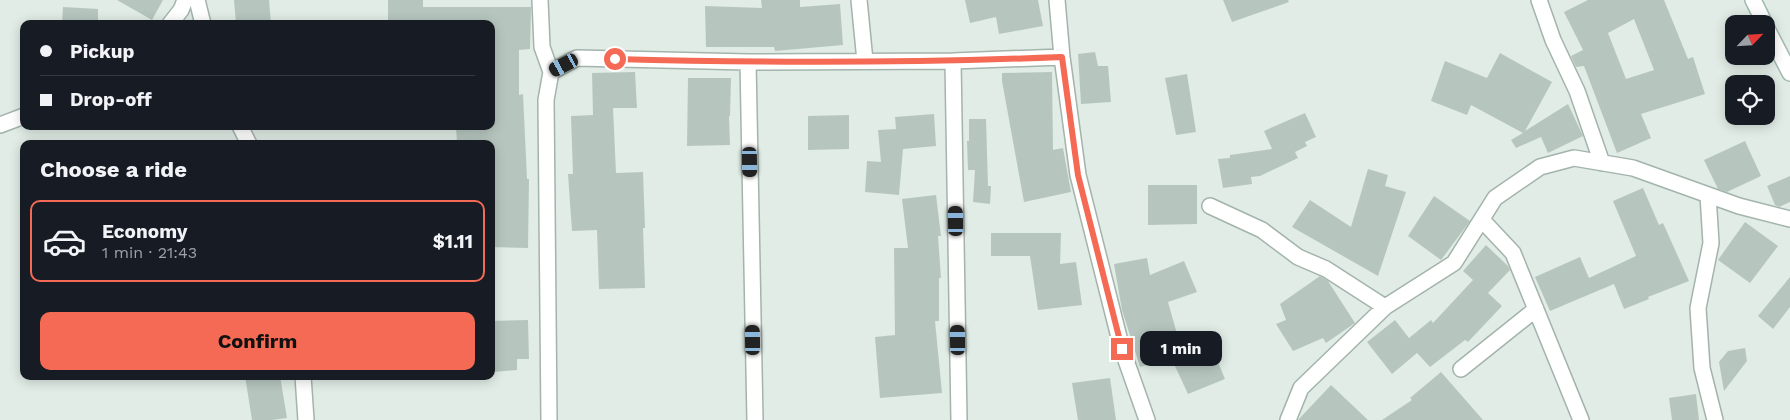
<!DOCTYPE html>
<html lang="en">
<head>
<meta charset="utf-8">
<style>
	:root { --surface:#171b24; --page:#20242c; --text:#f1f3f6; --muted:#9ea1a6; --line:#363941; --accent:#f56a55 }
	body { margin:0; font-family:"Work Sans",sans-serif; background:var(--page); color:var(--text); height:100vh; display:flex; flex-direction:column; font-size:19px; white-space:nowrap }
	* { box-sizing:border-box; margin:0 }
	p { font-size:16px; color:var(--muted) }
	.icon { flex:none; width:28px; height:28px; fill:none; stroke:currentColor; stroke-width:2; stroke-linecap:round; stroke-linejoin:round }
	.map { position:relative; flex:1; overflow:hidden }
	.side { position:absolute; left:20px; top:140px; width:475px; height:240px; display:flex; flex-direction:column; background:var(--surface); border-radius:10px; box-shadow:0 2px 12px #0003 }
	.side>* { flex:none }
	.hud { position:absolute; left:20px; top:20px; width:475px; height:110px; border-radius:10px; box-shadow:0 2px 12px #0003; display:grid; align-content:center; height:110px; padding:0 20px; background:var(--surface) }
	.needle { width:32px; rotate:65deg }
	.controls { position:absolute; left:1725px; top:15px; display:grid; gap:10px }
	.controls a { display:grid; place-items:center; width:50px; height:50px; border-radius:10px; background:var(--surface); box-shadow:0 2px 12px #0003; font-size:25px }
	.end { position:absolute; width:22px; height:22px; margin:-11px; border:6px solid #f56a55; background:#fff; box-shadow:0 0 0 2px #fff }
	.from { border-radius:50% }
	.bubble { position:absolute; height:35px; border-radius:10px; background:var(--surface); box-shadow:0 2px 12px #0003; font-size:16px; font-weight:700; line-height:35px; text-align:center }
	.car { position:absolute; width:15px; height:30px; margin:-15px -8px; border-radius:6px; box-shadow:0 0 4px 1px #0007; background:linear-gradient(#222 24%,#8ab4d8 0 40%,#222 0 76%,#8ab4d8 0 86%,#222 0) }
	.hud b { display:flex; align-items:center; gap:18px; height:48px; font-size:19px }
	.hud b+b { border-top:1px solid var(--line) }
	.hud i { width:12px; height:12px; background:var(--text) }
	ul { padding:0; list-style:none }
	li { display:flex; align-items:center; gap:15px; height:82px; margin:0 10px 8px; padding:0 10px; border:2px solid transparent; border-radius:10px }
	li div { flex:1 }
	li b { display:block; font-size:19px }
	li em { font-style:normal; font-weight:700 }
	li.current { border-color:var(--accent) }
	li>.icon { width:45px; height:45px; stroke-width:1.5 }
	h2 { padding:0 20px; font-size:22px; line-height:60px }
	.primary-button { display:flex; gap:10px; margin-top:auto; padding:10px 20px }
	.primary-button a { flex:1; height:58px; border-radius:10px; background:var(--accent); color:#111; font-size:20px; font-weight:700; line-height:58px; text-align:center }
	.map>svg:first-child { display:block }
</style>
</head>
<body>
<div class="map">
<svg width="1790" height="420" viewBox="0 0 1790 420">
	<rect width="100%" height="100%" fill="#e0ece5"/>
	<path fill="#b6c6be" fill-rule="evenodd" d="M 117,0 L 163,0 L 152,20 Z
		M 234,0 L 269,0 L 271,24 L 236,24 Z
		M 388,0 L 423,0 L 423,7 L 531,7 L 530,49 L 519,50 L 519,95 L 523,94 L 527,179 L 529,179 L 528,248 L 491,247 L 491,144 L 457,144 L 456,126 L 491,126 L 491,24 L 388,24 Z
		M 761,0 L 800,0 L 800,7 L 840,4 L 843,45 L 775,51 L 774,47 L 706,47 L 705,6 L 762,8 Z
		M 965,0 L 1038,0 L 1043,26 L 999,34 L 996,17 L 970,23 Z
		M 1223,0 L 1288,0 L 1289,2 L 1232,22 Z
		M 1588,0 L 1664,0 L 1688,59 L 1693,57 L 1705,94 L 1641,114 L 1651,138 L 1617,153 L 1584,66 L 1576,67 L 1571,56 L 1583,50 L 1564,12 ZM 1634,19 L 1654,70 L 1626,79 L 1608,33 Z
		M 63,7 L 98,9 L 98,24 L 62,24 Z
		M 1095,52 L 1098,66 L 1108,66 L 1111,102 L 1081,104 L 1078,54 Z
		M 1500,53 L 1552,82 L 1525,131 L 1568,104 L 1583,136 L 1548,153 L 1541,137 L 1516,148 L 1511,140 L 1523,133 L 1471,105 L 1467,115 L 1431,101 L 1445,61 L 1487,78 Z
		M 635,72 L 637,108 L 613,108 L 616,173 L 643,172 L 645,228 L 643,228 L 645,288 L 599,289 L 597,230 L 572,231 L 568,174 L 573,174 L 571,116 L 593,115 L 592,73 Z
		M 1052,72 L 1053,150 L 1063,148 L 1071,192 L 1024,202 L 1002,81 L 1002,73 Z
		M 1187,74 L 1196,132 L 1176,135 L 1165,78 Z
		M 688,78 L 731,78 L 730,116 L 729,116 L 730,145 L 687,146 Z
		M 1305,113 L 1316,137 L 1305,142 L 1307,146 L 1295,152 L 1298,158 L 1260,176 L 1251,177 L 1252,184 L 1223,188 L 1218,159 L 1230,158 L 1230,155 L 1272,149 L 1264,131 Z
		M 934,114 L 936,146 L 903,149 L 899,195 L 865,192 L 867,161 L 881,162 L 878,130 L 896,129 L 895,117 Z
		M 849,115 L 849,149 L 808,150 L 808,116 Z
		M 969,119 L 986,119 L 988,186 L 991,186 L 990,204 L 973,202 L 975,170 L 968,170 L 967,141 L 969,141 Z
		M 1745,141 L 1761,176 L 1727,192 L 1718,189 L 1704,160 Z
		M 1368,169 L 1388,175 L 1385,186 L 1406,192 L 1378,276 L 1292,227 L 1310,200 L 1351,227 Z
		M 1790,176 L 1790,202 L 1779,207 L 1775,205 L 1767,186 Z
		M 1148,185 L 1197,185 L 1197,224 L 1148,225 Z
		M 1643,188 L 1659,225 L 1663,223 L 1689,281 L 1648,297 L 1649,299 L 1624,309 L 1614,284 L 1550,311 L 1535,277 L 1580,257 L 1589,278 L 1636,256 L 1613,201 Z
		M 936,195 L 941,236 L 938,236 L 941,278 L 939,278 L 939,321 L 935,321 L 942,393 L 880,398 L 875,337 L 895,335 L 894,248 L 908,248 L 902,199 Z
		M 1434,196 L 1470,221 L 1441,260 L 1408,236 Z
		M 1745,222 L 1778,246 L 1750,283 L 1718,260 Z
		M 991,233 L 1061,233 L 1060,264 L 1076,262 L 1082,305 L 1038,310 L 1030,256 L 991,256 Z
		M 1486,245 L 1508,266 L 1510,270 L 1488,293 L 1502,306 L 1468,342 L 1465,340 L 1430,367 L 1417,353 L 1392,374 L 1367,342 L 1395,320 L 1409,338 L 1431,320 L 1433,323 L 1473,280 L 1463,271 Z
		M 1147,258 L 1150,275 L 1184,261 L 1197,292 L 1168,302 L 1177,334 L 1168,337 L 1172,358 L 1140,367 L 1122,310 L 1114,264 Z
		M 1320,276 L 1328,281 L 1355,323 L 1326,343 L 1323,338 L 1293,351 L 1276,324 L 1286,320 L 1280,304 Z
		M 1790,277 L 1790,307 L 1773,329 L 1758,316 Z
		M 528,320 L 529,359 L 517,359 L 517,370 L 493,372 L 493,359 L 491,359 L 491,321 Z
		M 1745,348 L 1747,361 L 1724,391 L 1719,362 L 1728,351 Z
		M 1213,350 L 1225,379 L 1188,394 L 1175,366 Z
		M 1441,372 L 1483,420 L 1382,420 L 1412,400 L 1410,398 Z
		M 245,376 L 280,376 L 287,418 L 272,420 L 252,420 Z
		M 1110,378 L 1116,420 L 1078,420 L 1072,383 Z
		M 1331,385 L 1368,420 L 1298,420 Z
		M 1696,394 L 1699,420 L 1672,420 L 1669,398 Z"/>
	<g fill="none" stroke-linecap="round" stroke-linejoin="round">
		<defs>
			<path id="street" d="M 197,0 L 203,24
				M 540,0 L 542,47 L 551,72
				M 859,0 L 865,61
				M 1057,0 L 1062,57 L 1078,175 L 1122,349 L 1147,420
				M 1539,0 L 1553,40 L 1577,91 L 1602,163
				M 170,24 L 181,10 L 185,0
				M 953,61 L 959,420
				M 748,62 L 755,420
				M 0,125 L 24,116
				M 240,126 L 249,144
				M 1708,195 L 1711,243 L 1698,308 L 1702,368 L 1715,420
				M 1210,206 L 1262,230 L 1298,257 L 1326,269 L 1385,307
				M 1482,220 L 1513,253 L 1581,420
				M 1461,369 L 1536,309
				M 303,376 L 306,420
				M 549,420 L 546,100 L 551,72 L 577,58 L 748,62 L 953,61 L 1062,57
				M 1288,420 L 1301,388 L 1385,307 L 1454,263 L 1495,198 L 1540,167 L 1574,158 L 1633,168 L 1739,206 L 1790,219"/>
			<path id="secondary" d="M 1753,0 L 1765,24
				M 1766,27 L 1790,73"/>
		</defs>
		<use href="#street" stroke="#a3b4ac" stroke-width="18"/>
		<use href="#secondary" stroke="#a1baaf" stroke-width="18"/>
		<use href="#street" stroke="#fff" stroke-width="15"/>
		<use href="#secondary" stroke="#fff" stroke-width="15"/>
	</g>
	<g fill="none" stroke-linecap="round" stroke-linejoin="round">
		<path stroke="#f56a55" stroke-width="6" d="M 615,59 C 764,63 913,63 1062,57 L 1078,175 L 1122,349"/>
	</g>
</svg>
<div class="controls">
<a><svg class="needle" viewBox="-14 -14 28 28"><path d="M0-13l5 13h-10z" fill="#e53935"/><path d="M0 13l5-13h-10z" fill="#9ea1a6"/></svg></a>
<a><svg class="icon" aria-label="locate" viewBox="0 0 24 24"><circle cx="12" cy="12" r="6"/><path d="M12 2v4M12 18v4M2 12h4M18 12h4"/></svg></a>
</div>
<i class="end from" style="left:615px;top:59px"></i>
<i class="end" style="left:1122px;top:349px"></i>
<div class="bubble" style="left:1140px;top:331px;width:82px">1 min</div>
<i class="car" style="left:564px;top:65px;rotate:242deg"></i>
<i class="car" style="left:750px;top:162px;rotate:179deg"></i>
<i class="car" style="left:956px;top:221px;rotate:359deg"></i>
<i class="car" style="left:753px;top:340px;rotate:359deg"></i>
<i class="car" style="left:958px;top:340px;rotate:359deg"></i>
<div class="hud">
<b><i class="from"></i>Pickup</b>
<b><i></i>Drop-off</b>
</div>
<section class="side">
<h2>Choose a ride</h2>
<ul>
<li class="current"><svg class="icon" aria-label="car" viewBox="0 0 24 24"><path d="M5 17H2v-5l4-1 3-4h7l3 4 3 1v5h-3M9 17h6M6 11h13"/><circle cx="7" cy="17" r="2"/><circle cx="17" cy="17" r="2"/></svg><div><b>Economy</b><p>1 min · 21:43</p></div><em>$1.11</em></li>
</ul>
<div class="primary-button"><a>Confirm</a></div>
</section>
</div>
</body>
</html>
